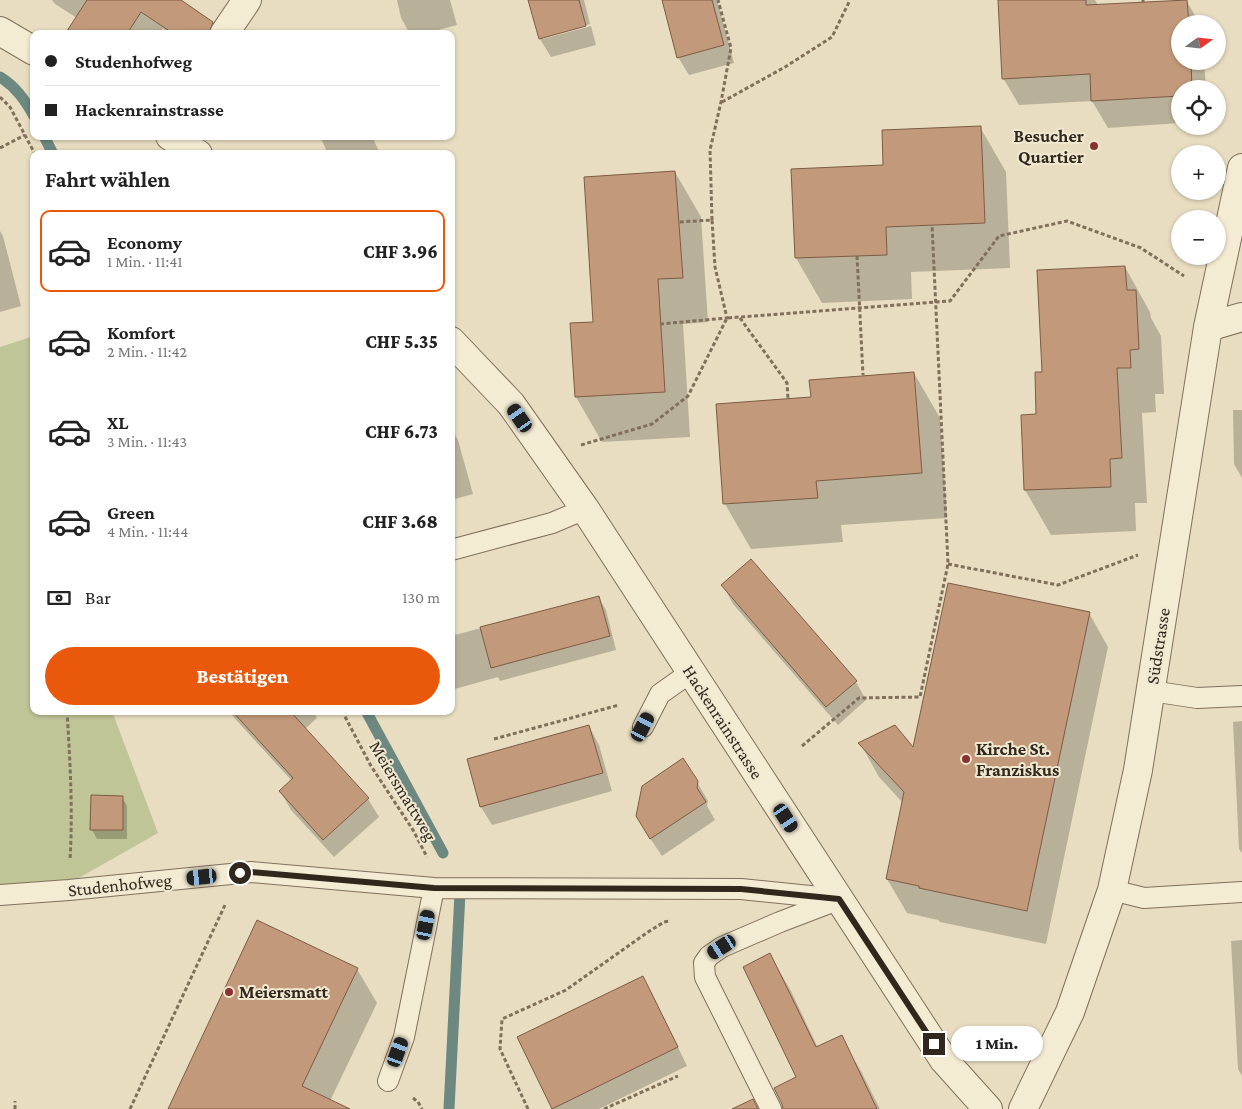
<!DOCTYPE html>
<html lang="de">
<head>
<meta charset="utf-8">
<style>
	:root { --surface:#fff; --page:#f2f2f2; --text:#222; --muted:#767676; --line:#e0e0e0; --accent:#ea580c }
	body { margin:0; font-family:"Crimson Pro",serif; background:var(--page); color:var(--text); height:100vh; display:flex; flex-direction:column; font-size:19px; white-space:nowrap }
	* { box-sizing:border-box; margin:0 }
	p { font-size:16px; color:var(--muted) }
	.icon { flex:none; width:28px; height:28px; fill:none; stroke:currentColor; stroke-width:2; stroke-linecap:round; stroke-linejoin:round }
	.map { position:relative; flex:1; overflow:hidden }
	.side { position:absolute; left:30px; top:150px; width:425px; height:565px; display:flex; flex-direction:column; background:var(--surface); border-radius:10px; box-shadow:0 1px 4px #0004 }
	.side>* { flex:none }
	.hud { position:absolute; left:30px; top:30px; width:425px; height:110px; border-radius:10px; box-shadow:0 1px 4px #0004; display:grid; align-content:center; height:110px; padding:0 15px; background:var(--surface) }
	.needle { width:32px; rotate:75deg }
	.tools { position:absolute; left:1171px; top:15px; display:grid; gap:10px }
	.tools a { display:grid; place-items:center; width:55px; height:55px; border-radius:50%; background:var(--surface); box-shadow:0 1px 4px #0004; font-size:25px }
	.end { position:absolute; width:22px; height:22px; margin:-11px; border:6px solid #31271d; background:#fff; box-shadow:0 0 0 2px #fff }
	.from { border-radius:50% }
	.bubble { position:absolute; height:35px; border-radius:18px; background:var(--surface); box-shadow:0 1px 4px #0004; font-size:16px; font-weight:800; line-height:35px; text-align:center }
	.car { position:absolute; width:15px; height:30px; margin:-15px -8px; border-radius:6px; box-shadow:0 0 4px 1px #0007; background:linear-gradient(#222 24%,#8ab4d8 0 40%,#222 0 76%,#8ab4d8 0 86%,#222 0) }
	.hud b { display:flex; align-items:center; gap:18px; height:48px; font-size:19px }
	.hud b+b { border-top:1px solid var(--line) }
	.hud i { width:12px; height:12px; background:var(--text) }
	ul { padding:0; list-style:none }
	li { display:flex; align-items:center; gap:15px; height:82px; margin:0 10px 8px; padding:0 5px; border:2px solid transparent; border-radius:10px }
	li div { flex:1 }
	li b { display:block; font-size:19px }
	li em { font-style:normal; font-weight:800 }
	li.on { border-color:var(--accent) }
	li>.icon { width:45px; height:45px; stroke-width:1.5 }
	h2 { padding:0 15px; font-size:22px; line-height:60px }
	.pay { display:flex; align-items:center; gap:12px; height:55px; padding:0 15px; font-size:19px }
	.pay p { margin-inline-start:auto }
	.button { display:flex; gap:10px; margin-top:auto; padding:10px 15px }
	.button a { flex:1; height:58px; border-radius:30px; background:var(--accent); color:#fff; font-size:20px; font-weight:800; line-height:58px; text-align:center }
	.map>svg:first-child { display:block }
</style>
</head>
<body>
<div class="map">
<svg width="1242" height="1109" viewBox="0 0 1242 1109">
	<rect width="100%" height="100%" fill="#e8ddc1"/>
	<path fill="#bfc597" d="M 34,336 L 34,711 L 112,711 L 158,833 L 77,879 L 0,890 L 0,347 Z"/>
	<path fill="#0003" d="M 52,0 L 179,0 L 209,21 L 214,30 L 211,34 L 167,34 L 163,28 L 159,34 L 74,34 L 77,18 L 55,4 Z
		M 397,0 L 450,0 L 457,25 L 423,34 L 410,34 L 401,18 Z
		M 530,0 L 584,0 L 590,24 L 543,37 L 543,39 L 591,26 L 596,45 L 551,57 L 540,39 Z
		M 663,0 L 717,0 L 734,63 L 689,75 L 678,57 Z
		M 999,0 L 1095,0 L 1098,5 L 1186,0 L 1200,24 L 1180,24 L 1180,61 L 1204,61 L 1206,89 L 1180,89 L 1180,123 L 1108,128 L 1092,101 L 1019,105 L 1003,78 Z
		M 980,127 L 1006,172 L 1010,268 L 911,272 L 912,299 L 822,303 L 796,258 L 792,170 L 884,166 Z
		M 320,136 L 372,136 L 380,154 L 328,154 Z
		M 675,172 L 701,217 L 708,322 L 683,324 L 690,437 L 602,442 L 576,397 L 572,324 L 594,323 Z
		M 0,231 L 3,236 L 21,306 L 0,312 Z
		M 1125,267 L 1150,312 L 1151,318 L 1161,336 L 1164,394 L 1155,394 L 1156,412 L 1142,413 L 1147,503 L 1135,503 L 1136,531 L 1051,535 L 1025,490 L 1038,415 L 1043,373 Z
		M 914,373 L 940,418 L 947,518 L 841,525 L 843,542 L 751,549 L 725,504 L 717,405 L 812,398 Z
		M 1233,410 L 1242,410 L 1242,478 L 1234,464 Z
		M 451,428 L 458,440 L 473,494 L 451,500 Z
		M 751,561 L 856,682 L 866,700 L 838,725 L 733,604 L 723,585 Z
		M 598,597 L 606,610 L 616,650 L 500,681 L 498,677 L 451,690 L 451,636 Z
		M 1089,613 L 1108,647 L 1046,944 L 940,922 L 938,920 L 907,913 L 887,879 L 903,803 L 879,777 L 860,743 L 914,750 Z
		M 228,711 L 313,711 L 317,718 L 305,729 L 368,799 L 379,817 L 334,857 L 291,810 L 280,791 L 292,781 Z
		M 1242,721 L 1242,853 L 1239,849 L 1233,722 Z
		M 589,726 L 599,745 L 612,791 L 492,825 L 481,807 L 468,760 Z
		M 697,782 L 708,801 L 707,806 L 715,820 L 662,856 L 648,835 Z
		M 122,797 L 127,806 L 127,839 L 97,839 L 92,830 Z
		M 1242,940 L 1242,1076 L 1238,1069 L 1231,941 Z
		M 770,955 L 791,991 L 818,1048 L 841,1037 L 862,1073 L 880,1109 L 784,1109 L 798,1077 Z
		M 357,969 L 377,1003 L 330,1101 L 347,1109 L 170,1109 Z
		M 643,977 L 653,995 L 687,1066 L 599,1109 L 553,1109 L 519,1037 Z"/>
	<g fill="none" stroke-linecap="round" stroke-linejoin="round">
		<path stroke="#6c8881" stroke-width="11" d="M 0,77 C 16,87 25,100 34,116
			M 44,136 L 53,154
			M 366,711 L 443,853
			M 449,1109 L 460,893"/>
	</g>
	<path fill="#c29a7b" stroke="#7c5b43" d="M 87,0 L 181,0 L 213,22 L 209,34 L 174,34 L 141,12 L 127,34 L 65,34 Z
		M 528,0 L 579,0 L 586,26 L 539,39 Z
		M 662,0 L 712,0 L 724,45 L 677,58 Z
		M 998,0 L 1086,0 L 1086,5 L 1187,0 L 1189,24 L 1180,24 L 1180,61 L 1191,61 L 1192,89 L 1180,89 L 1180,96 L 1091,101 L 1090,74 L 1002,79 Z
		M 981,126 L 985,223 L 886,227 L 887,255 L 795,258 L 791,169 L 883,165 L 882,130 Z
		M 675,171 L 683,278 L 658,279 L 665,392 L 575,397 L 570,323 L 593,322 L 584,177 Z
		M 1125,266 L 1127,290 L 1136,290 L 1139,349 L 1130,350 L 1131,368 L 1117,368 L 1122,458 L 1110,459 L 1111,487 L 1024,490 L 1021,415 L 1036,414 L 1035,372 L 1042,372 L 1037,270 Z
		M 914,372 L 922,473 L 816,481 L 818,498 L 723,504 L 716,404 L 811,397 L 809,380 Z
		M 751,559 L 857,681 L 826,707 L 721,585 Z
		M 948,583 L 1090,612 L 1027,911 L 919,888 L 919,886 L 886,879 L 904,792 L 858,743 L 895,725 L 913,747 Z
		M 599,596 L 610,636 L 491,668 L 480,627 Z
		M 232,711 L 290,711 L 369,798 L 323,840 L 279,791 L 293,778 Z
		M 589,725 L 603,773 L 480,807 L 467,759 Z
		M 683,758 L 698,781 L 697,788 L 706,802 L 650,839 L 636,816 L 642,786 Z
		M 91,795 L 123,796 L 123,830 L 90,830 Z
		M 257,920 L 358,968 L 302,1086 L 350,1109 L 168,1109 Z
		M 770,953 L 816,1047 L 842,1035 L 877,1109 L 783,1109 L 782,1104 L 774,1088 L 796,1077 L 743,967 Z
		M 643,976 L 678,1047 L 552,1109 L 517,1037 Z
		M 753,1099 L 758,1109 L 732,1109 Z"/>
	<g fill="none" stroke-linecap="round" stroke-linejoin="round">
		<defs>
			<path id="lane" d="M 451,550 L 552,523 L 585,509
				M 1151,691 L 1197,698 L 1242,696
				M 643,727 L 660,694 L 691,672
				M 1112,890 L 1144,898 L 1242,892
				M 0,895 L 69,890 L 251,872 L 434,888 L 741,889 L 839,899
				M 388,1081 L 404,1037 L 434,888
				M 771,1109 L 705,977 L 704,963 L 709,956 L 722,947 L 780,922 L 835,901"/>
			<path id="street" d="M 0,31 L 34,51
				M 224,34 L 247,0
				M 170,136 L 198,154
				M 1208,327 L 1242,317
				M 451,341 L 511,404 L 585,509 L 944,1060 L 988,1109
				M 1023,1109 L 1070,1012 L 1112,890 L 1138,770 L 1208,327 L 1242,168"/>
		</defs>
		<use href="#lane" stroke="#806f5b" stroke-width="22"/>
		<use href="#street" stroke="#806f5b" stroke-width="30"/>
		<path stroke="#806f5b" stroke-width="3" stroke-dasharray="4 2.5" stroke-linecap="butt" d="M 1143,0 L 1143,2
			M 0,97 L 10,107 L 35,154
			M 722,102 L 785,67 L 832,37 L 850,0
			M 0,148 L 25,135
			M 712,220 L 710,150 L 721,102 L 731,48 L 718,0
			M 857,256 L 863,375
			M 740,318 L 787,383 L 788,399
			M 660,324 L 727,318 L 715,267 L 712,220 L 679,222
			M 581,445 L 652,424 L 688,396 L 727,318 L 950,301 L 999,236 L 1067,221 L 1141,248 L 1184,276
			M 948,564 L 1058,585 L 1138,555
			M 67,711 C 70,761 73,810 70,860
			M 342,711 L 371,766 L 413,830 L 427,857
			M 494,739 L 619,705
			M 802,746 L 859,698 L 920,697 L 948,564 L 932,225
			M 413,1098 L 418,1102 L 422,1109
			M 15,1109 L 15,1101
			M 130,1109 L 225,905
			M 528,1109 L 500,1049 L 502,1019 L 566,990 L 648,932 L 664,922 L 670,921
			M 604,1109 L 678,1076"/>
		<use href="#lane" stroke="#f4ebd3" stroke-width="20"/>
		<use href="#street" stroke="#f4ebd3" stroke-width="28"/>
	</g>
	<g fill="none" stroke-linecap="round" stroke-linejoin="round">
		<path stroke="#31271d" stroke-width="6" d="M 240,873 L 251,872 L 434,888 L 741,889 L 839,899 L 934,1044"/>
	</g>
	<g fill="#883232" stroke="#f0e8d0" stroke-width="2">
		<circle cx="1094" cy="146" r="5"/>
		<circle cx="966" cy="759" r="5"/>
		<circle cx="229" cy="992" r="5"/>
	</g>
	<g text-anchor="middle" stroke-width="4" stroke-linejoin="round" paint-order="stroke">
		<g font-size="18" font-weight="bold" fill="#31271d" stroke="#f0e8d0" text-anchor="start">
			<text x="1084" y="142" text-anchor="end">Besucher<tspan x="1084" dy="21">Quartier</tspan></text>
			<text x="976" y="755">Kirche St.<tspan x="976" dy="21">Franziskus</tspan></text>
			<text x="239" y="998">Meiersmatt</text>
		</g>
		<g font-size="18" fill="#31271d" stroke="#f0e8d0">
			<text transform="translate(1158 646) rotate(-81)" y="6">Südstrasse</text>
			<text transform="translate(723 722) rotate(57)" y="6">Hackenrainstrasse</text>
			<text transform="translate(403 791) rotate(59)" y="6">Meiersmattweg</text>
			<text transform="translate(120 885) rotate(-6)" y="6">Studenhofweg</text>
		</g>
	</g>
</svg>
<div class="tools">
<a><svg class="needle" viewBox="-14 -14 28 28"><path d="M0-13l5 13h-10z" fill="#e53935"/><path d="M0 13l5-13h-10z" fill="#767676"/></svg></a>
<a><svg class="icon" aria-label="locate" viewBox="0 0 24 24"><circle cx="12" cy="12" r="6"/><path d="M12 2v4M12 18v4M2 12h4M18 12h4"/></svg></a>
<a>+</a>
<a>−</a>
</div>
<i class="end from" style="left:240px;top:873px"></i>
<i class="end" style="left:934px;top:1044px"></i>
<div class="bubble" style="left:951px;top:1026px;width:92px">1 Min.</div>
<i class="car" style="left:520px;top:418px;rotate:325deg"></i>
<i class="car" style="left:643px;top:727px;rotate:28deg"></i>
<i class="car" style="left:786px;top:818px;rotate:147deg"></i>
<i class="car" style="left:202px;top:877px;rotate:264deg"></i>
<i class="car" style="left:426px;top:925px;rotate:11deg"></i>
<i class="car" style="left:722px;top:947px;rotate:237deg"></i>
<i class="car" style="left:398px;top:1052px;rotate:20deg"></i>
<div class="hud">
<b><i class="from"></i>Studenhofweg</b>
<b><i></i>Hackenrainstrasse</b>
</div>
<section class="side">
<h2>Fahrt wählen</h2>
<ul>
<li class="on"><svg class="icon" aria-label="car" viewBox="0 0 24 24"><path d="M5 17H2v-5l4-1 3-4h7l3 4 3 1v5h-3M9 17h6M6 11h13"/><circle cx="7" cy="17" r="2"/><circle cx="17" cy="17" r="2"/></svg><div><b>Economy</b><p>1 Min. · 11:41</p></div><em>CHF 3.96</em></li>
<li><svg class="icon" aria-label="car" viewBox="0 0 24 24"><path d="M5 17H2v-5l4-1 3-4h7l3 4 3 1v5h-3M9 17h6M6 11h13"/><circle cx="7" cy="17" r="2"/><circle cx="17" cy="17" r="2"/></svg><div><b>Komfort</b><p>2 Min. · 11:42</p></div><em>CHF 5.35</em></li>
<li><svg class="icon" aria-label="car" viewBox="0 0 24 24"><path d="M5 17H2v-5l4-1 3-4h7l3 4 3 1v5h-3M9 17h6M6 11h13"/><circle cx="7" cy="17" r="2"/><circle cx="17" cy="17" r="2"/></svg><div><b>XL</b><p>3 Min. · 11:43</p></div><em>CHF 6.73</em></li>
<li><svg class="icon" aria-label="car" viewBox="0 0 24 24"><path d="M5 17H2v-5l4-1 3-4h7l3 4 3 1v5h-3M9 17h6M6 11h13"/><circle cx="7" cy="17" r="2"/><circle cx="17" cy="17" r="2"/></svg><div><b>Green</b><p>4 Min. · 11:44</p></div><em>CHF 3.68</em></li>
</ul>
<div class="pay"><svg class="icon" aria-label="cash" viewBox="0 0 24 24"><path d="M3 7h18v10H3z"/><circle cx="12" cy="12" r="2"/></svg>Bar<p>130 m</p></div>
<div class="button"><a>Bestätigen</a></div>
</section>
</div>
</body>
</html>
